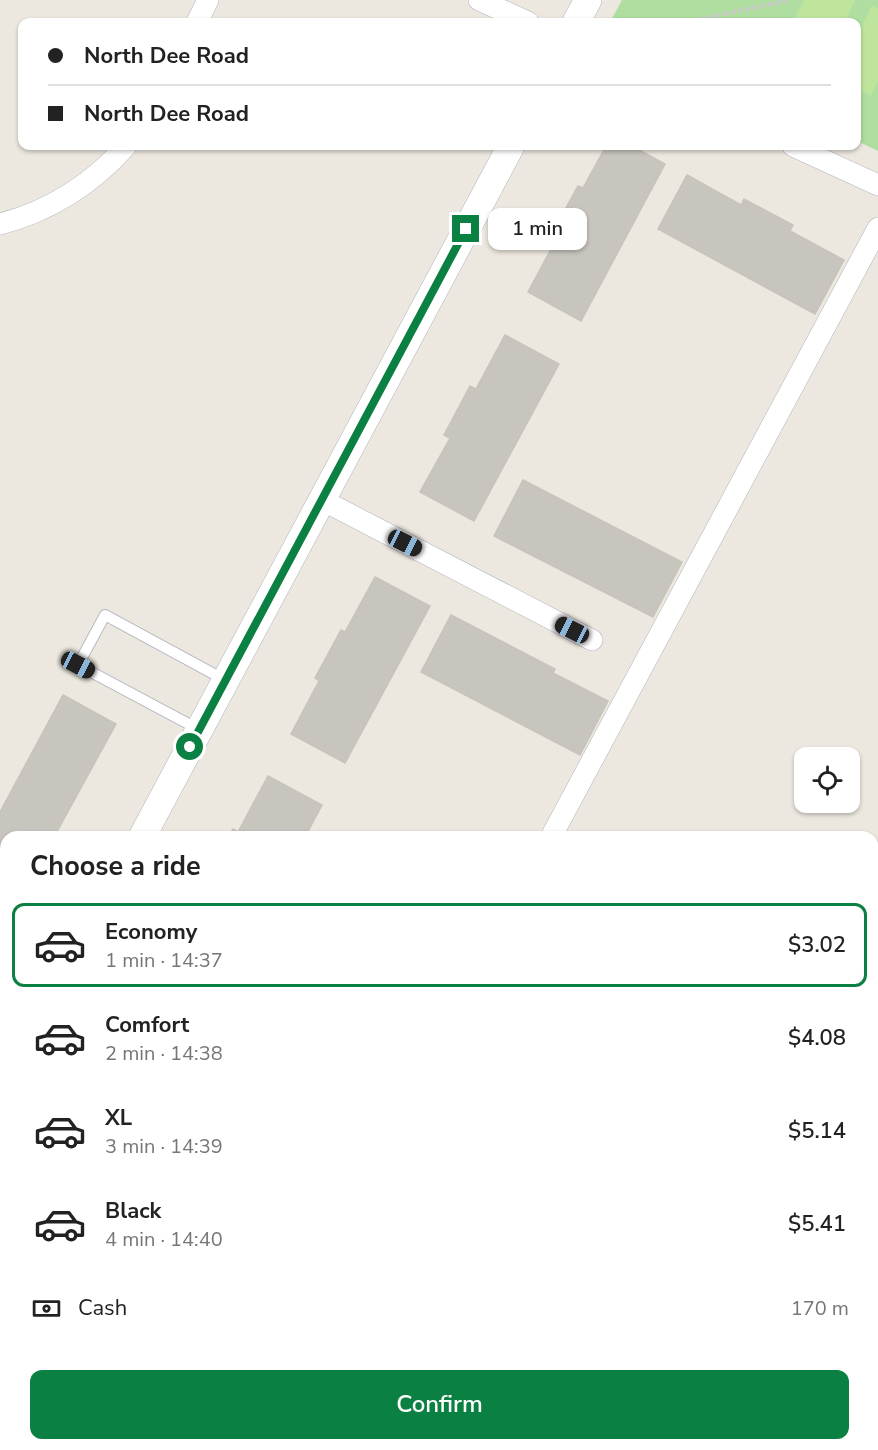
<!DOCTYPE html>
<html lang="en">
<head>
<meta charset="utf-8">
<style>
	:root { --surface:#fff; --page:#f6f6f6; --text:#222; --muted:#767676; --line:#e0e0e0; --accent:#0b8043 }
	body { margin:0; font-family:"Nunito Sans",sans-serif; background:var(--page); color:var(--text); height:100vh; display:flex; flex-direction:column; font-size:22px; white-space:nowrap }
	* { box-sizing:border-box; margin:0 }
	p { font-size:20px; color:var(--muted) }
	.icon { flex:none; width:33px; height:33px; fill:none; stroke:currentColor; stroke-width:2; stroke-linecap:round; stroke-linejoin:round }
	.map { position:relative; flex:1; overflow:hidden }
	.details { position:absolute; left:0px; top:831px; width:879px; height:620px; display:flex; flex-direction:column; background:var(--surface); border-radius:18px 18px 0 0; box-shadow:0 2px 4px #0004 }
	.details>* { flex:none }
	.guide { position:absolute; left:18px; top:18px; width:843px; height:132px; border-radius:12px; box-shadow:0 2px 4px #0004; display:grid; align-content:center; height:132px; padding:0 30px; background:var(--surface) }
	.buttons { position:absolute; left:794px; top:747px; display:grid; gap:12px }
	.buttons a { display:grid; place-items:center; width:66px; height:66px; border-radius:12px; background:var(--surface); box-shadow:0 2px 4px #0004; font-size:30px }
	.end { position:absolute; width:27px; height:27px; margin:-14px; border:8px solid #0b8043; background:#fff; box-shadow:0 0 0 3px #fff }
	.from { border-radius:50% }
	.bubble { position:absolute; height:42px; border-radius:12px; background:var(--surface); box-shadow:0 2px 4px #0004; font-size:20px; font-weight:600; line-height:42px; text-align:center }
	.car { position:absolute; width:18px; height:36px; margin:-18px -9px; border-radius:8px; box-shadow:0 0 4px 2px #0007; background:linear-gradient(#222 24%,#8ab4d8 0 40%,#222 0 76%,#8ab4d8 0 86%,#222 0) }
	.guide b { display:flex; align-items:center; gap:21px; height:57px; font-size:22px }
	.guide b+b { border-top:2px solid var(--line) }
	.guide i { width:15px; height:15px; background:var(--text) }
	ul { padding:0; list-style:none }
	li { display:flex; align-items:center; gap:18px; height:84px; margin:0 12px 9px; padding:0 18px; border:3px solid transparent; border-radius:12px }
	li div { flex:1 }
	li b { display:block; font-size:22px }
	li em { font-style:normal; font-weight:600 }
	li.on { border-color:var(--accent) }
	li>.icon { width:54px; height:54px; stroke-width:1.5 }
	h2 { padding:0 30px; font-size:27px; line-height:72px }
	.pay { display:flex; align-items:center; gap:15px; height:66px; padding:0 30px; font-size:22px }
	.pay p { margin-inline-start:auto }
	.primary-button { display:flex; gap:12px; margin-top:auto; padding:12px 30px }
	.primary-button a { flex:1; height:69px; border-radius:12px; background:var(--accent); color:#fff; font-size:24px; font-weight:600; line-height:69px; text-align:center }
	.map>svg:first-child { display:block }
</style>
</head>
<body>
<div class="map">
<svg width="878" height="1450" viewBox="0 0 878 1450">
	<rect width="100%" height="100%" fill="#ece8df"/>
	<path fill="#afdea0" d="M 622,0 L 878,0 L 878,151 L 857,141 L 856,22 L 610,22 Z"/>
	<path fill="#bfe59c" d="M 804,0 L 855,0 L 845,22 L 793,22 Z
		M 872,5 L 878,8 L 878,80 L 871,96 L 857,89 L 857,38 Z"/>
	<path fill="#c8c4be" stroke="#c7c4b9" stroke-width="1.5" d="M 606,146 L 632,146 L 665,164 L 581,321 L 528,292 L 557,238 L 551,235 L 578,186 L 583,188 Z
		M 687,175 L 741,205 L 744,199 L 793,225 L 790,231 L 844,260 L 815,314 L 658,229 Z
		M 505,335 L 559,364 L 474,521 L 420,492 L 450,438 L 444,435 L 470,386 L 476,389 Z
		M 523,480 L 682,562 L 653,617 L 494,536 Z
		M 375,577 L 430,606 L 345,763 L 291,734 L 319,681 L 315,678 L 341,630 L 345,632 Z
		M 451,615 L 555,669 L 553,673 L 608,701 L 580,755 L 421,672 Z
		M 63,695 L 116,724 L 54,837 L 6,837 L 6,904 L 0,901 L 0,812 Z
		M 268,776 L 322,805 L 305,837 L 228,837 L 233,829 L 238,832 Z
		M 878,1093 L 878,1121 L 873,1118 L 873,1103 Z
		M 873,1139 L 878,1141 L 878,1156 L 873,1166 Z"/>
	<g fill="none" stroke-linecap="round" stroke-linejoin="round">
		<defs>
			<path id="service" d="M 198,729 L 78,665 L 105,615 L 225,680
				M 0,945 L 6,948
				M 0,1153 L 6,1157
				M 6,1199 L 3,1207 L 6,1230
				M 479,1444 L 490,1450
				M 564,1450 L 567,1444"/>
			<path id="minor" d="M 479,0 L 528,22
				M 197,22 L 208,0
				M 793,146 L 878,185
				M 0,224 C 50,211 92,184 126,146
				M 322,500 L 592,640
				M 551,837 L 878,228
				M 873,960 L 878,950
				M 873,1347 L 878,1350
				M 612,1450 L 615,1444"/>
			<path id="tertiary" d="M 576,22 L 588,0
				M 142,837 L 511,146
				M 0,1091 L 6,1081"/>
			<path id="primary" d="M 0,1295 L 6,1298
				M 0,1339 L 6,1342
				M 224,1444 L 236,1450
				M 319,1444 L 330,1450"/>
		</defs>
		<use href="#service" stroke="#b2b4be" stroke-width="12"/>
		<use href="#minor" stroke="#b2b4be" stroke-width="22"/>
		<use href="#tertiary" stroke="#b2b4be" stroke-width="28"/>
		<use href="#primary" stroke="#c8c8c8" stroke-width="34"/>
		<path stroke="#c8c8c8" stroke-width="4" stroke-dasharray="4.5 3" stroke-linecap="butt" d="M 687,22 L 790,0"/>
		<use href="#service" stroke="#fff" stroke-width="10"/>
		<use href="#minor" stroke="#fff" stroke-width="21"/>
		<use href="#tertiary" stroke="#fff" stroke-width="27"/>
		<use href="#primary" stroke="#e6d56a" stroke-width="33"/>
	</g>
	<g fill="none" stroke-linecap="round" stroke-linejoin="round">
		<path stroke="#0b8043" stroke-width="8" d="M 190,747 L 466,229"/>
	</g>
</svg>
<div class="buttons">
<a><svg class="icon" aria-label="locate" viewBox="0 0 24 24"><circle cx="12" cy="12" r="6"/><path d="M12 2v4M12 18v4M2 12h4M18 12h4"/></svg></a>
</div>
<i class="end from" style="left:190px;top:747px"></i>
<i class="end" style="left:466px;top:229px"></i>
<div class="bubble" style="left:488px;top:208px;width:99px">1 min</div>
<i class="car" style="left:405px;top:543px;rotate:117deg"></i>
<i class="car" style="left:572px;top:630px;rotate:297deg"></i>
<i class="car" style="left:78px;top:665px;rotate:118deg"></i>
<div class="guide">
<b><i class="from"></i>North Dee Road</b>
<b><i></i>North Dee Road</b>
</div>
<section class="details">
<h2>Choose a ride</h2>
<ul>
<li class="on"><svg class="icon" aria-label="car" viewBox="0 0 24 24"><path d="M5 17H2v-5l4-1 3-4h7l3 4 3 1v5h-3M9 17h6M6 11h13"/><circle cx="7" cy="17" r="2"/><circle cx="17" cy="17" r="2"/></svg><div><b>Economy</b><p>1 min · 14:37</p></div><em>$3.02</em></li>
<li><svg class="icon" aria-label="car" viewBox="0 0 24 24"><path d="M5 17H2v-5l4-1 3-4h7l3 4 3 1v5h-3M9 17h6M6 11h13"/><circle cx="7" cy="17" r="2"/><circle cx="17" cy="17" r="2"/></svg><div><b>Comfort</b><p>2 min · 14:38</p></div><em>$4.08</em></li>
<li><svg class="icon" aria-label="car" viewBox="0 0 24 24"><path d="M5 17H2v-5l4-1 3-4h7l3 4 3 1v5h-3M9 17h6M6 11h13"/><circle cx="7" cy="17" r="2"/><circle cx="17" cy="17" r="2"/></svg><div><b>XL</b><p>3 min · 14:39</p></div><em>$5.14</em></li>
<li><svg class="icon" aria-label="car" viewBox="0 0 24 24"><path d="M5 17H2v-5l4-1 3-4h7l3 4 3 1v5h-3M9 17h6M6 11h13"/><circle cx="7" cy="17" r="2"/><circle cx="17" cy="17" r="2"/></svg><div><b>Black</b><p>4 min · 14:40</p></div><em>$5.41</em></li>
</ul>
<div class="pay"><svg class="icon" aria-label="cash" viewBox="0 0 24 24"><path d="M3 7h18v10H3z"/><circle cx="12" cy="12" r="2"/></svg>Cash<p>170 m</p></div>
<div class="primary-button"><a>Confirm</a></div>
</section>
</div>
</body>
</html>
